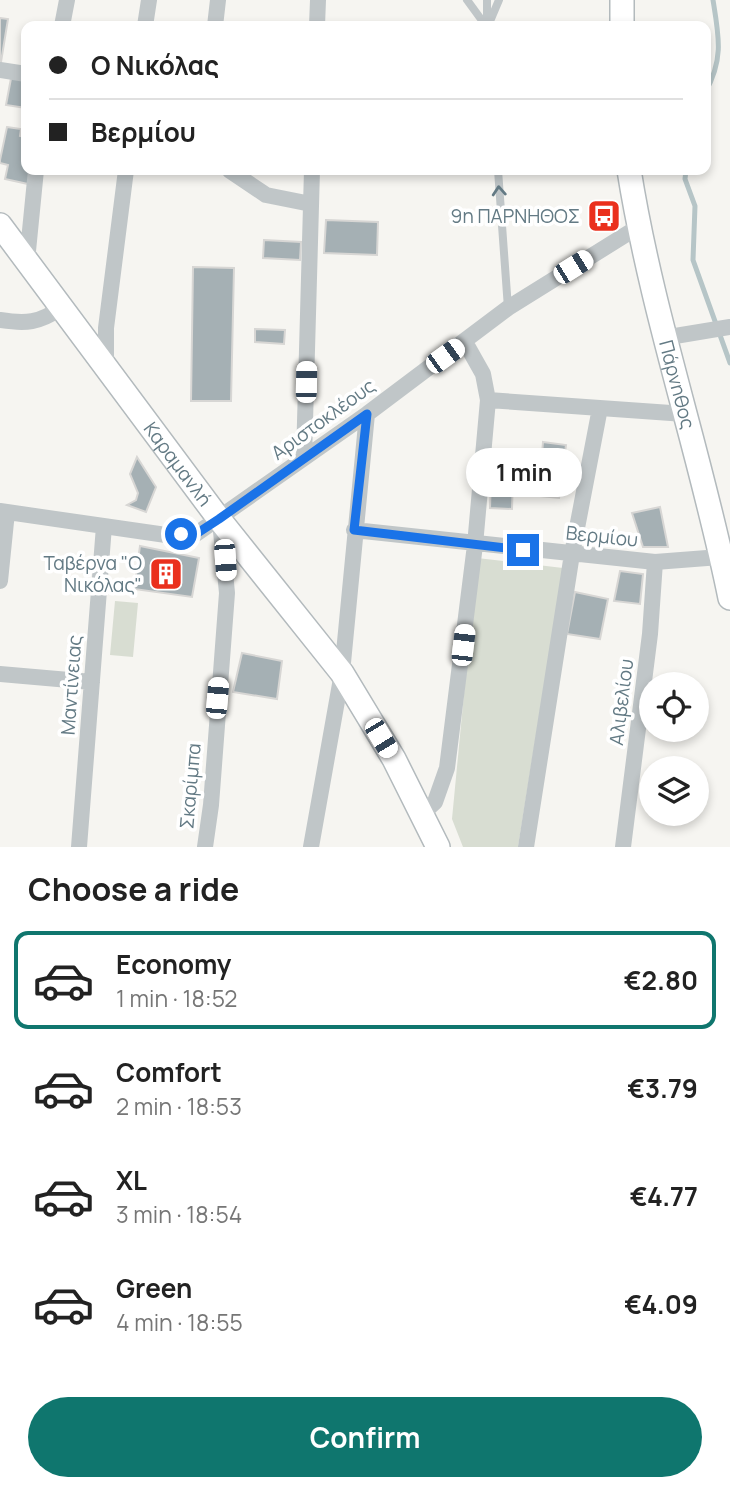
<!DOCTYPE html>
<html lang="en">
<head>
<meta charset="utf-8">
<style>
	:root { --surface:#fff; --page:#f2f2f2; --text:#222; --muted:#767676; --line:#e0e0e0; --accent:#0f766e }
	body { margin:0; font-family:Manrope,sans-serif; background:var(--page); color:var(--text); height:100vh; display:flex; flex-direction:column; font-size:26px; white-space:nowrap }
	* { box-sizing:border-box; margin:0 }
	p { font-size:23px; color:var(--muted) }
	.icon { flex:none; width:38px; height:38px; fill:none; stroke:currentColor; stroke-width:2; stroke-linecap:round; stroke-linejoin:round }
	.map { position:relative; height:847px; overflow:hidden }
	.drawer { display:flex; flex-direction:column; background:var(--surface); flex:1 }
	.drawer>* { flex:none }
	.guide { position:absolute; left:21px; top:21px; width:690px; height:154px; border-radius:14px; box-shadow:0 4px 10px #0003; display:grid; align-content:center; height:154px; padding:0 28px; background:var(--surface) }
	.buttons { position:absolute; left:639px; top:672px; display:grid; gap:14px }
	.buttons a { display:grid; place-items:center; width:70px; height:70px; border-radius:50%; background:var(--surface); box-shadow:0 4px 10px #0003; font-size:35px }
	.end { position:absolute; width:32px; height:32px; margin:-16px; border:9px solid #1a73e8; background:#fff; box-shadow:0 0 0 4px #fff }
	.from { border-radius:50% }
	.bubble { position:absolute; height:49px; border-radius:24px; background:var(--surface); box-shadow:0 4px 10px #0003; font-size:23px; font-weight:700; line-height:49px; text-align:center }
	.car { position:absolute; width:21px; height:42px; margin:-21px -10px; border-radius:9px; box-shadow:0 0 5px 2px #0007; background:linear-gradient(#fff 24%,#345 0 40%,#fff 0 76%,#345 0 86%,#fff 0) }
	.guide b { display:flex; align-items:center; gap:24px; height:66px; font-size:26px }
	.guide b+b { border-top:2px solid var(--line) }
	.guide i { width:18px; height:18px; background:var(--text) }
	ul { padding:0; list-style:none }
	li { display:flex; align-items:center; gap:21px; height:98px; margin:0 14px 10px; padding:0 14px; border:4px solid transparent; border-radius:14px }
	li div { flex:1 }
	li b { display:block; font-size:26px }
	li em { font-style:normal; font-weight:700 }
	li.selected { border-color:var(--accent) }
	li>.icon { width:63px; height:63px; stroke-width:1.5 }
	h2 { padding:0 28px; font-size:32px; line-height:84px }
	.primary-button { display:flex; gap:14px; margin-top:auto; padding:14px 28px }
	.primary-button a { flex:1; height:80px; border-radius:42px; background:var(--accent); color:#fff; font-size:28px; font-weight:700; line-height:80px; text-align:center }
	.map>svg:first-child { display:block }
</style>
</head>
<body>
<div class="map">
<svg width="730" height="847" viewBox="0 0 730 847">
	<rect width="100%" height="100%" fill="#f6f5f1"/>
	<path fill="#d8ddd2" d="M 477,558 L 563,568 L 518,847 L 463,847 L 452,819 Z
		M 115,601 L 138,603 L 133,657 L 110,655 Z"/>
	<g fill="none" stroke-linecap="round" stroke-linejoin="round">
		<path stroke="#b6c5c7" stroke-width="5" d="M 705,93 C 724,59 719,37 713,0
			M 686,170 L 685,179 L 695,206 L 693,260 L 730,363"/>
	</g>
	<path fill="#a5b0b4" stroke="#d7d6d4" stroke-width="2" d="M 0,18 L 8,19 L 0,68 Z
		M 12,73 L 26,75 L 26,108 L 6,105 Z
		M 7,127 L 21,129 L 20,136 L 26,137 L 26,170 L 31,170 L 28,184 L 5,179 L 8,165 L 0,163 L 0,160 Z
		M 326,220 L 378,222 L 377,255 L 324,253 Z
		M 264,240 L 301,242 L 300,260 L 263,258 Z
		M 193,267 L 234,268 L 231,401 L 191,401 Z
		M 255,329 L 285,330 L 284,344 L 255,342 Z
		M 543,442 L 566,445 L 559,498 L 521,494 L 526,452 L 542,454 Z
		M 137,457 L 156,487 L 146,512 L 127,505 L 136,500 L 138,493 L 130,474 Z
		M 491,477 L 513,478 L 512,509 L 490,508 Z
		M 660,507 L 668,547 L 643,547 L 632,513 Z
		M 140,546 L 199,558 L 192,597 L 134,589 Z
		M 620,571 L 643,574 L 640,604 L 614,601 Z
		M 575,592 L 608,599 L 600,639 L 567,634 Z
		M 242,653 L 282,661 L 277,699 L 233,692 Z"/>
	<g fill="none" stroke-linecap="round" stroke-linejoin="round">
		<defs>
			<g id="secondary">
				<path d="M 622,0 L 622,26"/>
				<path id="s1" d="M 629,170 C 652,315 701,454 730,598"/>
				<path id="s2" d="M 0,225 L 219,519 L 342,673 L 394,759 L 438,847"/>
			</g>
		</defs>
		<use href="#secondary" stroke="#b3babd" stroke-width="26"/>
		<path stroke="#c0c6c8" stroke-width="8" d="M 467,0 L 486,26
			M 487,23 L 487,0
			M 488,26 L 499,0
			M 498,170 L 508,308"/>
		<path stroke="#c0c6c8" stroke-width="16" d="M 62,26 L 67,0
			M 145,26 L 149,0
			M 215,26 L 218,0
			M 317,26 L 318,0
			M 0,70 L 26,74
			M 229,170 L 266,195 L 311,204
			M 27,261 L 36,170
			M 0,320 C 26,324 39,323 61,308
			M 663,338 L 730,327
			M 106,367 L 106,328 L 126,170
			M 488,400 L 685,414
			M 304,458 L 312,170
			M 0,511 L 166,535 L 196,534 L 367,414 L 508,308 L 638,227
			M 354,530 L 655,562 L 720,557
			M 0,581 L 7,512
			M 0,674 L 92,682
			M 423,813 L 435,802 L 447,768 L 475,545 L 488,400 L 483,374 L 465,342
			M 79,847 L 104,526
			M 205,847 L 211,805 L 227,593 L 220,521
			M 311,847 L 342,673 L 367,414
			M 526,847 L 572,554 L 600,408
			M 623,847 L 650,634 L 655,562"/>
		<use href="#secondary" stroke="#fff" stroke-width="23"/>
	</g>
	<defs><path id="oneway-chevron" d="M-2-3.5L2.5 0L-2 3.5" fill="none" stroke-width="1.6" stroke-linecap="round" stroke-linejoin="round" transform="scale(1.75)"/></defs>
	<use stroke="#637a84" href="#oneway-chevron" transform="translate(499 191) rotate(-94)"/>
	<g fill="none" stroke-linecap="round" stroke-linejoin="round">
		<path stroke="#1a73e8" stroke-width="9" d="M 181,534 L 196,534 L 219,519 L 367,414 L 354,530 L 523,550"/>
	</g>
	<defs>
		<symbol id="bus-square" viewBox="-11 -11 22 22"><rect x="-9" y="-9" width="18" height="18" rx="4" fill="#ea301d" stroke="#fff"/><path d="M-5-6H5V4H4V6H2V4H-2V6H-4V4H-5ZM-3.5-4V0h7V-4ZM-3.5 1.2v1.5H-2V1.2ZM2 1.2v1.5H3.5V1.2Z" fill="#fff"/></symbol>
		<symbol id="building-square" viewBox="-11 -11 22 22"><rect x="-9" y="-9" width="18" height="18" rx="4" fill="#ea301d" stroke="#fff"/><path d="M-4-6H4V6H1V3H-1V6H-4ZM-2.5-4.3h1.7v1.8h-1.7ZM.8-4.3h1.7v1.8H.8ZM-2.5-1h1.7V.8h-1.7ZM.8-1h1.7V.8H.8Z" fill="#fff"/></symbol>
	</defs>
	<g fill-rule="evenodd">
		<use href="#bus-square" x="585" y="197" width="38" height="38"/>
		<use href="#building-square" x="147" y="555" width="38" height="38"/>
	</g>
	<g text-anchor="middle" stroke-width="7" stroke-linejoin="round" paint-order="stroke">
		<g font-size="19" fill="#637a84" stroke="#fff" text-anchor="end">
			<text x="580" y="223">9η ΠΑΡΝΗΘΟΣ</text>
			<text x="142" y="570">Ταβέρνα "Ο<tspan x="142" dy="22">Νικόλας"</tspan></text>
		</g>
		<g font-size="19" fill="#637a84" stroke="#fff">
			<text dy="7" stroke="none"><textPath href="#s1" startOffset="220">Πάρνηθος</textPath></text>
			<text transform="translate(323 419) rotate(-36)" y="7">Αριστοκλέους</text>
			<text dy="7" stroke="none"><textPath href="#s2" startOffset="298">Καραμανλή</textPath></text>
			<text transform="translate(602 536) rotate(6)" y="7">Βερμίου</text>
			<text transform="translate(71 685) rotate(-86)" y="7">Μαντίνειας</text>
			<text transform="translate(621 702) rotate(-83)" y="7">Αλιβελίου</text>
			<text transform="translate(190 786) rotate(-85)" y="7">Σκαρίμπα</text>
		</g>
	</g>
</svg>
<div class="buttons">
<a><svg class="icon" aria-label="locate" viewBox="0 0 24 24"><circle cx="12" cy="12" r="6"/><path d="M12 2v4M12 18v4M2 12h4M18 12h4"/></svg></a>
<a><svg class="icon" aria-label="layers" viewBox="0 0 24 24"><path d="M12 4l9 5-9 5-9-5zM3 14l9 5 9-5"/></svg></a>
</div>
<i class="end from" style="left:181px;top:534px"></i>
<i class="end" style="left:523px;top:550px"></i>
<div class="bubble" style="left:466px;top:448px;width:116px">1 min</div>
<i class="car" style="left:573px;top:267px;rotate:58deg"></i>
<i class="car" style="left:445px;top:356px;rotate:54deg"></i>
<i class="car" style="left:306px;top:382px;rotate:1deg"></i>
<i class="car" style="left:225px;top:560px;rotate:176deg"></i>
<i class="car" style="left:463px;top:645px;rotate:7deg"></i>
<i class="car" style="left:217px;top:698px;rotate:5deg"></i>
<i class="car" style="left:381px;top:738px;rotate:149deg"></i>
<div class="guide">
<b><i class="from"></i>Ο Νικόλας</b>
<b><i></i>Βερμίου</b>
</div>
</div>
<section class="drawer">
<h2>Choose a ride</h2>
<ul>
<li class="selected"><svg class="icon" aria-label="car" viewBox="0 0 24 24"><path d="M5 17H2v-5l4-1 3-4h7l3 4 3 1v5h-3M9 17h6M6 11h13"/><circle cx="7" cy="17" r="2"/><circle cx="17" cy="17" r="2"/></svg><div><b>Economy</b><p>1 min · 18:52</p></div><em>€2.80</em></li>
<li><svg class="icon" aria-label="car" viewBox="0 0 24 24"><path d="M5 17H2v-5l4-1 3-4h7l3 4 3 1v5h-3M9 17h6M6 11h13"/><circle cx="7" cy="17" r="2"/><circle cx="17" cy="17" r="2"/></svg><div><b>Comfort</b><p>2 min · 18:53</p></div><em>€3.79</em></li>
<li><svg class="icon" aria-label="car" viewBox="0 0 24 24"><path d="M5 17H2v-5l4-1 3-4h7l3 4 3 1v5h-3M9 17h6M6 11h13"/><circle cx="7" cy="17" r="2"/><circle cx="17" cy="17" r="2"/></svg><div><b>XL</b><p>3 min · 18:54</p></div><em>€4.77</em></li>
<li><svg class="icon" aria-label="car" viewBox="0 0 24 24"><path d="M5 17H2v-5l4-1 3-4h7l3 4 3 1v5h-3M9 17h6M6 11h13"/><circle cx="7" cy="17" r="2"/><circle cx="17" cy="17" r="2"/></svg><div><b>Green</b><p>4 min · 18:55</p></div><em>€4.09</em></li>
</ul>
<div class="primary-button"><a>Confirm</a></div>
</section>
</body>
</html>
